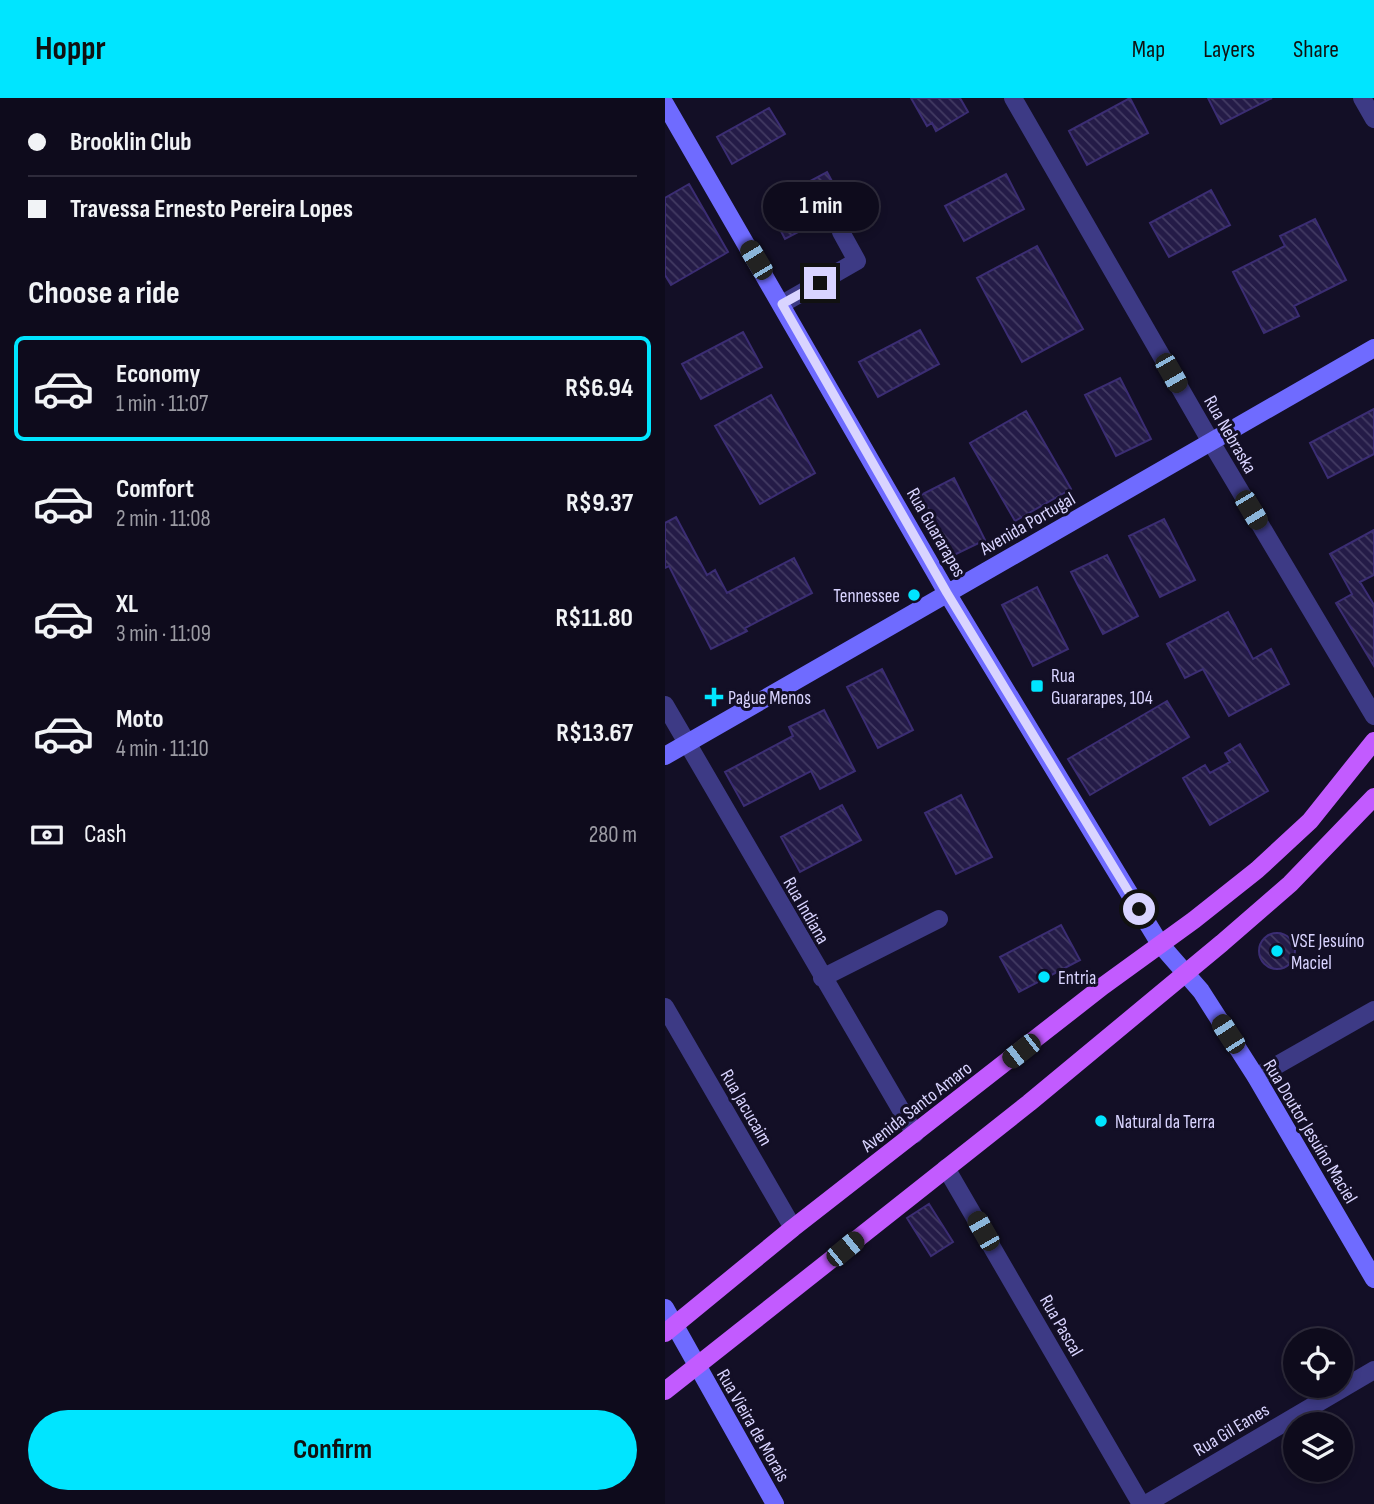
<!DOCTYPE html>
<html lang="en">
<head>
<meta charset="utf-8">
<style>
	:root { --surface:#0e0b1c; --page:#1c1929; --text:#f1f3f6; --muted:#9b9ba3; --line:#2e2b3b; --accent:#00e5ff }
	body { margin:0; font-family:"Sofia Sans Condensed",sans-serif; background:var(--page); color:var(--text); height:100vh; display:flex; flex-direction:column; font-size:26px; white-space:nowrap }
	* { box-sizing:border-box; margin:0 }
	p { font-size:23px; color:var(--muted) }
	.icon { flex:none; width:38px; height:38px; fill:none; stroke:currentColor; stroke-width:2; stroke-linecap:round; stroke-linejoin:round }
	.map { position:relative; flex:1; overflow:hidden }
	.sheet { display:flex; flex-direction:column; background:var(--surface); width:665px }
	.sheet>* { flex:none }
	.top-card { display:grid; align-content:center; height:154px; padding:0 28px; background:var(--surface) }
	.buttons { position:absolute; left:618px; top:1230px; display:grid; gap:14px }
	.buttons a { display:grid; place-items:center; width:70px; height:70px; border-radius:50%; background:var(--surface); box-shadow:0 4px 10px #0003,0 0 0 2px var(--line); font-size:35px }
	.end { position:absolute; width:32px; height:32px; margin:-16px; border:9px solid #d9d4ff; background:#111; box-shadow:0 0 0 4px #111 }
	.from { border-radius:50% }
	.bubble { position:absolute; height:49px; border-radius:24px; background:var(--surface); box-shadow:0 4px 10px #0003,0 0 0 2px var(--line); font-size:23px; font-weight:700; line-height:49px; text-align:center }
	.car { position:absolute; width:21px; height:42px; margin:-21px -10px; border-radius:9px; box-shadow:0 0 5px 2px #0007; background:linear-gradient(#222 24%,#8ab4d8 0 40%,#222 0 76%,#8ab4d8 0 86%,#222 0) }
	.top-card b { display:flex; align-items:center; gap:24px; height:66px; font-size:26px }
	.top-card b+b { border-top:2px solid var(--line) }
	.top-card i { width:18px; height:18px; background:var(--text) }
	ul { padding:0; list-style:none }
	li { display:flex; align-items:center; gap:21px; height:105px; margin:0 14px 10px; padding:0 14px; border:4px solid transparent; border-radius:10px }
	li div { flex:1 }
	li b { display:block; font-size:26px }
	li em { font-style:normal; font-weight:700 }
	li.on { border-color:var(--accent) }
	li>.icon { width:63px; height:63px; stroke-width:1.5 }
	h2 { padding:0 28px; font-size:32px; line-height:84px }
	.pay { display:flex; align-items:center; gap:18px; height:77px; padding:0 28px; font-size:26px }
	.pay p { margin-inline-start:auto }
	.action { display:flex; gap:14px; margin-top:auto; padding:14px 28px }
	.action a { flex:1; height:80px; border-radius:42px; background:var(--accent); color:#111; font-size:28px; font-weight:700; line-height:80px; text-align:center }
	header { display:flex; align-items:center; gap:42px; box-sizing:border-box; height:98px; padding:0 35px; background:var(--accent); color:#111 }
	header strong { font-size:33px }
	nav { display:flex; gap:38px; margin-inline-start:auto; font-size:24px }
	main { display:flex; flex:1; min-height:0 }
	.map>svg:first-child { display:block }
</style>
</head>
<body>
<header>
<strong>Hoppr</strong>
<nav><a>Map</a><a>Layers</a><a>Share</a></nav>
</header>
<main>
<section class="sheet">
<div class="top-card">
<b><i class="from"></i>Brooklin Club</b>
<b><i></i>Travessa Ernesto Pereira Lopes</b>
</div>
<h2>Choose a ride</h2>
<ul>
<li class="on"><svg class="icon" aria-label="car" viewBox="0 0 24 24"><path d="M5 17H2v-5l4-1 3-4h7l3 4 3 1v5h-3M9 17h6M6 11h13"/><circle cx="7" cy="17" r="2"/><circle cx="17" cy="17" r="2"/></svg><div><b>Economy</b><p>1 min · 11:07</p></div><em>R$6.94</em></li>
<li><svg class="icon" aria-label="car" viewBox="0 0 24 24"><path d="M5 17H2v-5l4-1 3-4h7l3 4 3 1v5h-3M9 17h6M6 11h13"/><circle cx="7" cy="17" r="2"/><circle cx="17" cy="17" r="2"/></svg><div><b>Comfort</b><p>2 min · 11:08</p></div><em>R$9.37</em></li>
<li><svg class="icon" aria-label="car" viewBox="0 0 24 24"><path d="M5 17H2v-5l4-1 3-4h7l3 4 3 1v5h-3M9 17h6M6 11h13"/><circle cx="7" cy="17" r="2"/><circle cx="17" cy="17" r="2"/></svg><div><b>XL</b><p>3 min · 11:09</p></div><em>R$11.80</em></li>
<li><svg class="icon" aria-label="car" viewBox="0 0 24 24"><path d="M5 17H2v-5l4-1 3-4h7l3 4 3 1v5h-3M9 17h6M6 11h13"/><circle cx="7" cy="17" r="2"/><circle cx="17" cy="17" r="2"/></svg><div><b>Moto</b><p>4 min · 11:10</p></div><em>R$13.67</em></li>
</ul>
<div class="pay"><svg class="icon" aria-label="cash" viewBox="0 0 24 24"><path d="M3 7h18v10H3z"/><circle cx="12" cy="12" r="2"/></svg>Cash<p>280 m</p></div>
<div class="action"><a>Confirm</a></div>
</section>
<div class="map">
<svg width="709" height="1406" viewBox="0 0 709 1406">
	<defs>
		<pattern id="building-back-hatch" width="6" height="6" patternUnits="userSpaceOnUse" patternTransform="scale(1.75)"><rect width="6" height="6" fill="#241b47"/><path d="M-1 5l2 2M0 0l6 6M5-1l2 2" fill="none" stroke="#433b63"/></pattern>
	</defs>
	<rect width="100%" height="100%" fill="#130f26"/>
	<path fill="url(#building-back-hatch)" stroke="#3b2d73" stroke-width="2" d="M 246,0 L 295,0 L 303,14 L 271,33 L 267,25 L 262,28 Z
		M 465,0 L 483,35 L 422,67 L 404,33 Z
		M 543,0 L 607,0 L 556,26 Z
		M 104,10 L 120,36 L 67,66 L 52,39 Z
		M 162,74 L 181,109 L 120,141 L 102,106 Z
		M 341,76 L 359,111 L 299,143 L 280,108 Z
		M 24,86 L 63,154 L 6,187 L 0,177 L 0,100 Z
		M 546,92 L 565,127 L 504,159 L 485,125 Z
		M 650,121 L 681,182 L 629,208 L 634,218 L 599,235 L 568,174 L 620,148 L 615,138 Z
		M 372,148 L 418,231 L 357,264 L 312,180 Z
		M 255,232 L 274,266 L 213,299 L 194,264 Z
		M 78,234 L 97,269 L 36,301 L 17,266 Z
		M 455,280 L 486,341 L 451,358 L 420,297 Z
		M 106,297 L 150,375 L 95,406 L 50,328 Z
		M 709,311 L 709,356 L 663,380 L 645,345 Z
		M 361,313 L 406,391 L 350,423 L 305,345 Z
		M 289,380 L 320,442 L 285,459 L 254,398 Z
		M 11,419 L 42,477 L 50,472 L 62,495 L 129,460 L 147,495 L 80,530 L 82,533 L 46,551 L 4,468 L 0,470 L 0,425 Z
		M 499,421 L 530,482 L 495,499 L 464,438 Z
		M 709,432 L 709,477 L 695,484 L 709,507 L 709,568 L 671,505 L 687,496 L 665,456 Z
		M 442,457 L 473,518 L 438,536 L 406,474 Z
		M 372,489 L 403,551 L 368,568 L 337,507 Z
		M 563,514 L 588,561 L 606,551 L 624,586 L 564,618 L 538,571 L 520,580 L 502,546 Z
		M 217,571 L 248,632 L 213,650 L 182,589 Z
		M 502,603 L 524,639 L 425,697 L 403,661 Z
		M 159,612 L 190,673 L 155,691 L 146,673 L 79,708 L 60,674 L 128,638 L 124,629 Z
		M 575,646 L 603,693 L 545,727 L 518,680 L 540,667 L 545,675 L 565,664 L 560,655 Z
		M 296,697 L 327,759 L 291,776 L 260,715 Z
		M 177,707 L 196,742 L 135,774 L 116,739 Z
		M 396,827 L 415,862 L 354,894 L 335,859 Z
		M594 853a18 18 0 1 1 36 0a18 18 0 1 1-36 0Z
		M 264,1106 L 288,1144 L 266,1158 L 242,1120 Z"/>
	<g fill="none" stroke-linecap="round" stroke-linejoin="round">
		<path stroke="#3d3a85" stroke-width="18" d="M 348,0 L 546,344 L 709,618
			M 697,0 L 709,21
			M 117,206 L 192,163 L 176,134
			M 0,607 L 250,1036
			M 157,880 L 274,821
			M 0,909 L 128,1130
			M 591,979 L 709,912
			M 281,1070 L 476,1406
			M 481,1406 L 709,1272"/>
		<path stroke="#6f6bff" stroke-width="18" d="M 0,6 L 282,495 L 495,846 L 536,893 L 591,979 L 709,1181
			M 0,658 L 709,250
			M 0,1210 L 110,1406"/>
		<path stroke="#c25bff" stroke-width="18" d="M 0,1235 L 128,1130 L 438,888 L 529,822 L 592,772 L 645,723 L 709,643
			M 0,1293 L 364,1005 L 557,845 L 625,786 L 709,699"/>
	</g>
	<g fill="none" stroke-linecap="round" stroke-linejoin="round">
		<path stroke="#d9d4ff" stroke-width="9" d="M 155,185 L 117,206 L 282,495 L 474,811"/>
	</g>
	<g fill="#00e5ff" stroke="#130f26" stroke-width="2.5">
		<circle cx="249" cy="497" r="7"/>
		<rect x="365" y="581" width="14" height="14" rx="3.5"/>
		<path d="M45.5 588.5h7v7h7v7h-7v7h-7v-7h-7v-7h7z"/>
		<circle cx="612" cy="853" r="7"/>
		<circle cx="379" cy="879" r="7"/>
		<circle cx="436" cy="1023" r="7"/>
	</g>
	<g text-anchor="middle" stroke-width="6" stroke-linejoin="round" paint-order="stroke">
		<g font-size="19" fill="#d9d4ff" stroke="#130f26">
			<text transform="translate(566 336) rotate(60)" y="7">Rua Nebraska</text>
			<text transform="translate(362 425) rotate(-30)" y="7">Avenida Portugal</text>
			<text transform="translate(272 434) rotate(60)" y="7">Rua Guararapes</text>
			<text transform="translate(142 812) rotate(60)" y="7">Rua Indiana</text>
			<text transform="translate(251 1008) rotate(-38)" y="7">Avenida Santo Amaro</text>
			<text transform="translate(82 1009) rotate(60)" y="7">Rua Jacucaim</text>
			<text transform="translate(646 1033) rotate(59)" y="7">Rua Doutor Jesuíno Maciel</text>
			<text transform="translate(397 1227) rotate(60)" y="7">Rua Pascal</text>
			<text transform="translate(89 1327) rotate(60)" y="7">Rua Vieira de Morais</text>
			<text transform="translate(566 1331) rotate(-31)" y="7">Rua Gil Eanes</text>
		</g>
		<g font-size="19" fill="#d9d4ff" stroke="#130f26" text-anchor="start">
			<text x="235" y="504" text-anchor="end">Tennessee</text>
			<text x="386" y="584">Rua<tspan x="386" dy="22">Guararapes, 104</tspan></text>
			<text x="63" y="606">Pague Menos</text>
			<text x="626" y="849">VSE Jesuíno<tspan x="626" dy="22">Maciel</tspan></text>
			<text x="393" y="886">Entria</text>
			<text x="450" y="1030">Natural da Terra</text>
		</g>
	</g>
</svg>
<div class="buttons">
<a><svg class="icon" aria-label="locate" viewBox="0 0 24 24"><circle cx="12" cy="12" r="6"/><path d="M12 2v4M12 18v4M2 12h4M18 12h4"/></svg></a>
<a><svg class="icon" aria-label="layers" viewBox="0 0 24 24"><path d="M12 4l9 5-9 5-9-5zM3 14l9 5 9-5"/></svg></a>
</div>
<i class="end from" style="left:474px;top:811px"></i>
<i class="end" style="left:155px;top:185px"></i>
<div class="bubble" style="left:98px;top:84px;width:116px">1 min</div>
<i class="car" style="left:91px;top:162px;rotate:329deg"></i>
<i class="car" style="left:506px;top:275px;rotate:150deg"></i>
<i class="car" style="left:586px;top:412px;rotate:149deg"></i>
<i class="car" style="left:563px;top:936px;rotate:327deg"></i>
<i class="car" style="left:356px;top:953px;rotate:232deg"></i>
<i class="car" style="left:318px;top:1133px;rotate:330deg"></i>
<i class="car" style="left:180px;top:1151px;rotate:51deg"></i>
</div>
</main>
</body>
</html>
